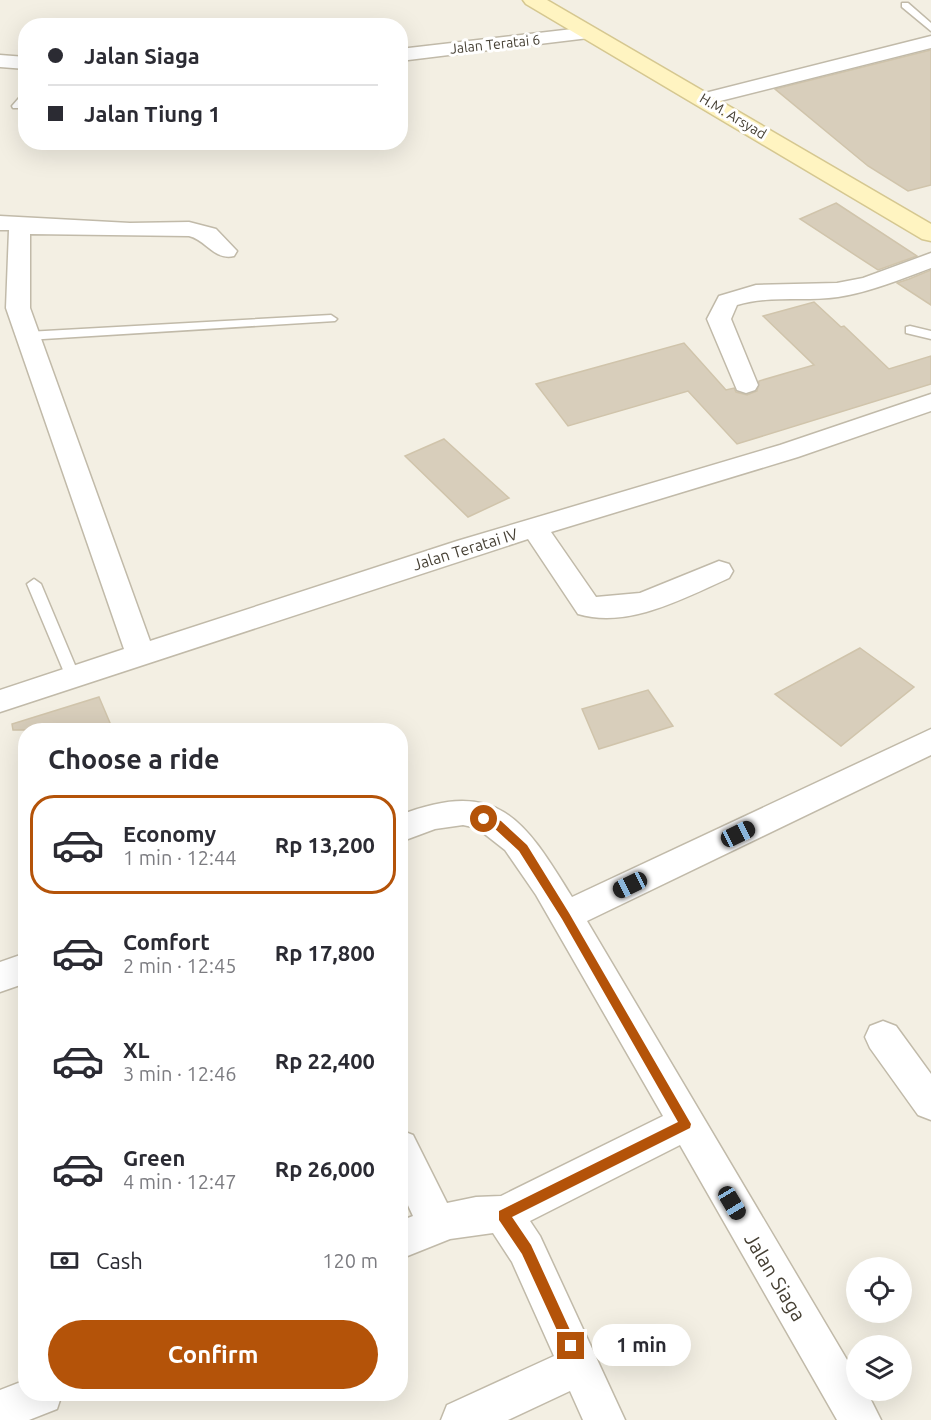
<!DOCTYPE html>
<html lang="en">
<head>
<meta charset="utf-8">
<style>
	:root { --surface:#fff; --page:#f7f7f7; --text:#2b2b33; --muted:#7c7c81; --line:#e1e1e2; --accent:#b45309 }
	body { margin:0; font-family:Ubuntu,sans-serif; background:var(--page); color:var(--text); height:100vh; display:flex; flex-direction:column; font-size:22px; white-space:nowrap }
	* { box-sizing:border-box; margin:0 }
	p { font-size:20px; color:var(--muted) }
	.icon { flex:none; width:33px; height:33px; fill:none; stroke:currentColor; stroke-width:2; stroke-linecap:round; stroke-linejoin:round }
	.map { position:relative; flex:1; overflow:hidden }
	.sheet { position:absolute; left:18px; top:723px; width:390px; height:678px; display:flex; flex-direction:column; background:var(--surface); border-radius:24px; box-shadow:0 6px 24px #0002 }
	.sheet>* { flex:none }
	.top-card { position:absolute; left:18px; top:18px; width:390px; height:132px; border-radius:24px; box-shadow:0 6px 24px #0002; display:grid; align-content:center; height:132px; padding:0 30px; background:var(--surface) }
	.fabs { position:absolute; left:846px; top:1257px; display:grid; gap:12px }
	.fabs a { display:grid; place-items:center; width:66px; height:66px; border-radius:50%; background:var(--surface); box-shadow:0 6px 24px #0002; font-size:30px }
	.end { position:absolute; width:27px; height:27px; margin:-14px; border:8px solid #b45309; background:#fff; box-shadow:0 0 0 3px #fff }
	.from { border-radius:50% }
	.bubble { position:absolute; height:42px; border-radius:21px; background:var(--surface); box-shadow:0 6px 24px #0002; font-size:20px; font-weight:700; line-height:42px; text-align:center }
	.car { position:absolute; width:18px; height:36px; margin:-18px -9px; border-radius:8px; box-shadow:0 0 4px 2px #0007; background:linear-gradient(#222 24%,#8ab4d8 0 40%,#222 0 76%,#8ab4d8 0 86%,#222 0) }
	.top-card b { display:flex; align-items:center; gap:21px; height:57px; font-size:22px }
	.top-card b+b { border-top:2px solid var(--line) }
	.top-card i { width:15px; height:15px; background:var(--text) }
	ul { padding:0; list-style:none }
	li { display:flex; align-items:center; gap:18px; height:99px; margin:0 12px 9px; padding:0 18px; border:3px solid transparent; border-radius:24px }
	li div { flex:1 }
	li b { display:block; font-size:22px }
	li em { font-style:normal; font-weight:700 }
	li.on { border-color:var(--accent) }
	li>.icon { width:54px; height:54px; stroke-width:1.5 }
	h2 { padding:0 30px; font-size:27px; line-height:72px }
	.pay { display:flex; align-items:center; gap:15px; height:66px; padding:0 30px; font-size:22px }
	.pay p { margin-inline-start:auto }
	.cta { display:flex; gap:12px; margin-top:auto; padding:12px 30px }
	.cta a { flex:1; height:69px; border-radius:36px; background:var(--accent); color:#fff; font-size:24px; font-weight:700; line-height:69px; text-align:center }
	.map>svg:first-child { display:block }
</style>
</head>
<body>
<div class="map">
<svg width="931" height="1420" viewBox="0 0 931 1420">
	<rect width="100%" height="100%" fill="#f3efe3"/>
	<path fill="#d8cebb" stroke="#d0c4ab" stroke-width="1.5" d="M 931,50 L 931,185 L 908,191 L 868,166 L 775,89 Z
		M 836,203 L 917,256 L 878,270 L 800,219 Z
		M 931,270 L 931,305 L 897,283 L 909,279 Z
		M 814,302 L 841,327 L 844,326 L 889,369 L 931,356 L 931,384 L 737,444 L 688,391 L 568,426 L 536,384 L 684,343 L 726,390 L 734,388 L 736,392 L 747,395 L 757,391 L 759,381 L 814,365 L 763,316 Z
		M 444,439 L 509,498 L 468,517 L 405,456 Z
		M 860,648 L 914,687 L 841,746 L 775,694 Z
		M 648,690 L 673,726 L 599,749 L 582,709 Z
		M 99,697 L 113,730 L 13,730 L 12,724 Z"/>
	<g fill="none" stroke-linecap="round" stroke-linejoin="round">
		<defs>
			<path id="lane" d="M 902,3 L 908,3 L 931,23 L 931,31 L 902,7 Z
				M 26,90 L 26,101 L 21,108 L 13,108 L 12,106 Z
				M 331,315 L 337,319 L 335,321 L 27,340 L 21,336 L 27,332 Z
				M 910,326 L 931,331 L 931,339 L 906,333 L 906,327 Z
				M 34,579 L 41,584 L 80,677 L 78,681 L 73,682 L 66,677 L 27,584 Z"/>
			<path id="street" d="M 590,27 L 599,33 L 597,37 L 400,61 L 400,49 Z
				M 931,36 L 931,48 L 704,105 L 697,103 L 694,99 L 697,95 Z
				M 0,55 L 26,57 L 26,69 L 0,67 Z
				M 0,216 L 130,223 L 189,222 L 216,229 L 237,251 L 234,256 C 215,261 206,240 189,236 L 30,234 L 30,308 L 150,641 L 457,541 L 780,445 L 931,394 L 931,411 L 798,457 L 551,532 L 596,597 L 640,593 L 719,561 L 729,564 L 733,571 L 729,578 C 684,598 629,629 578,614 L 528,539 L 0,712 L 0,690 L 124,649 L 6,308 L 9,230 L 0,230 Z
				M 931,253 L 931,268 C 901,279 870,292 838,297 C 804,302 770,295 737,305 L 731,319 L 758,385 L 755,390 L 746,393 L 737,390 L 707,319 L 719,296 L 756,285 L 837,283 L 863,278 Z
				M 931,729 L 931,755 L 587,921 L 856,1375 L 856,1390 L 866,1390 L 881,1420 L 837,1420 L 680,1145 L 530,1221 L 540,1236 L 625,1420 L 583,1420 L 570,1391 L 508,1420 L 441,1420 L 447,1405 L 554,1356 L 512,1262 L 493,1233 L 450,1239 L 400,1259 L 400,1221 L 413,1216 L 400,1188 L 400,1130 L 413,1135 L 447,1203 L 476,1197 L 501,1196 L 663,1116 L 536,895 L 505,850 L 477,828 L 463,825 L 435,829 L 400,842 L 400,815 C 499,777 524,820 572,897 Z
				M 26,953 L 26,983 L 0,992 L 0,962 Z
				M 883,1021 L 896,1026 L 931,1074 L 931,1120 L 918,1115 L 870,1048 L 865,1037 L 870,1026 Z
				M 26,1380 L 26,1394 L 62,1394 L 57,1409 L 29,1420 L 0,1420 L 0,1390 Z"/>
			<path id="secondary" d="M 523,0 L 547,0 L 931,224 L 931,241 L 922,239 L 526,4 Z"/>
		</defs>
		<use href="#lane" stroke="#c1baa9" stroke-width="3"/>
		<use href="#street" stroke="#c1baa9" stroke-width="3"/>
		<use href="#secondary" stroke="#d5c790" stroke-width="3"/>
		<use href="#lane" fill="#fff" fill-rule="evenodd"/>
		<use href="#street" fill="#fff" fill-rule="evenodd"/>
		<use href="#secondary" fill="#fff4c1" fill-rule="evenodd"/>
	</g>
	<path fill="#b45309" d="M 484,814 L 501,821 L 527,845 L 569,913 L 691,1124 L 690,1128 L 512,1217 L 531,1245 L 575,1341 L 577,1346 L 571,1352 L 566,1350 L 522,1254 L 499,1220 L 499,1211 L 678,1122 L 562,919 L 519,851 L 493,827 L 479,819 Z"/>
	<g text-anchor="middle" stroke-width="6" stroke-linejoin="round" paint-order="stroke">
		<g font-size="14" fill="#453f33" stroke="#fff">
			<text transform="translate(495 44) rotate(-6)" y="5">Jalan Teratai 6</text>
			<text transform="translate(733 116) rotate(31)" y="5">H.M. Arsyad</text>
		</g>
		<g font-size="16" fill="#453f33" stroke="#fff">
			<text transform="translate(465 549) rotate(-17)" y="6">Jalan Teratai IV</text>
		</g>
		<g font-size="20" fill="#453f33" stroke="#fff">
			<text transform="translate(775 1277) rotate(59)" y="7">Jalan Siaga</text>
		</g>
	</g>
</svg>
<div class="fabs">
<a><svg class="icon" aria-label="locate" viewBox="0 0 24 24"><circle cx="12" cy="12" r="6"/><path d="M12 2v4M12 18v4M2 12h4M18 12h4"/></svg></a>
<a><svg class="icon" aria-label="layers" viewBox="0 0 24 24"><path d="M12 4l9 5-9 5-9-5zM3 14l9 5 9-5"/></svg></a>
</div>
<i class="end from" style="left:484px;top:819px"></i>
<i class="end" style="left:571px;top:1346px"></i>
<div class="bubble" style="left:592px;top:1324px;width:99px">1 min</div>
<i class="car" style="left:738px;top:834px;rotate:64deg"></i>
<i class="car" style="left:630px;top:885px;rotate:244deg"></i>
<i class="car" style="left:732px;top:1203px;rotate:149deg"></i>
<div class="top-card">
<b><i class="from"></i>Jalan Siaga</b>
<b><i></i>Jalan Tiung 1</b>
</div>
<section class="sheet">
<h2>Choose a ride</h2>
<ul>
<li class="on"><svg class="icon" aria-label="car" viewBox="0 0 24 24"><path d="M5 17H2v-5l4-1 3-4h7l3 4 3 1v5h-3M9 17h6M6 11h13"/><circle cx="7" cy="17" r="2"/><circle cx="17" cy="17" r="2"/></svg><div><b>Economy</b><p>1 min · 12:44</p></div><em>Rp 13,200</em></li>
<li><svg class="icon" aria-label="car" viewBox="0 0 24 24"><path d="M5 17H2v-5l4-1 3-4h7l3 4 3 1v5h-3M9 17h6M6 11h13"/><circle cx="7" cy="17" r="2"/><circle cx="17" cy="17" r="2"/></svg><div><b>Comfort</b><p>2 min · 12:45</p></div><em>Rp 17,800</em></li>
<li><svg class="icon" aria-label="car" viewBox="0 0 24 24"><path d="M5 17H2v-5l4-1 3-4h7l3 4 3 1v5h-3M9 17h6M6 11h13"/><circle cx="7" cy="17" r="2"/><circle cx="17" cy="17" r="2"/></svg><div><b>XL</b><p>3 min · 12:46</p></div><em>Rp 22,400</em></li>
<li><svg class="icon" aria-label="car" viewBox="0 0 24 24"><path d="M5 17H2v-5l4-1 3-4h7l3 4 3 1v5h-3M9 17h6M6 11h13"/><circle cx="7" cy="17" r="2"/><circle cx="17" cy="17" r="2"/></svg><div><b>Green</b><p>4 min · 12:47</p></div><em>Rp 26,000</em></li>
</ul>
<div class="pay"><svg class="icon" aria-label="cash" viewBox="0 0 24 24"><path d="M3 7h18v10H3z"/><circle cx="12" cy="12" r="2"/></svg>Cash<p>120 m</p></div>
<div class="cta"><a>Confirm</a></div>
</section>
</div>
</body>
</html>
